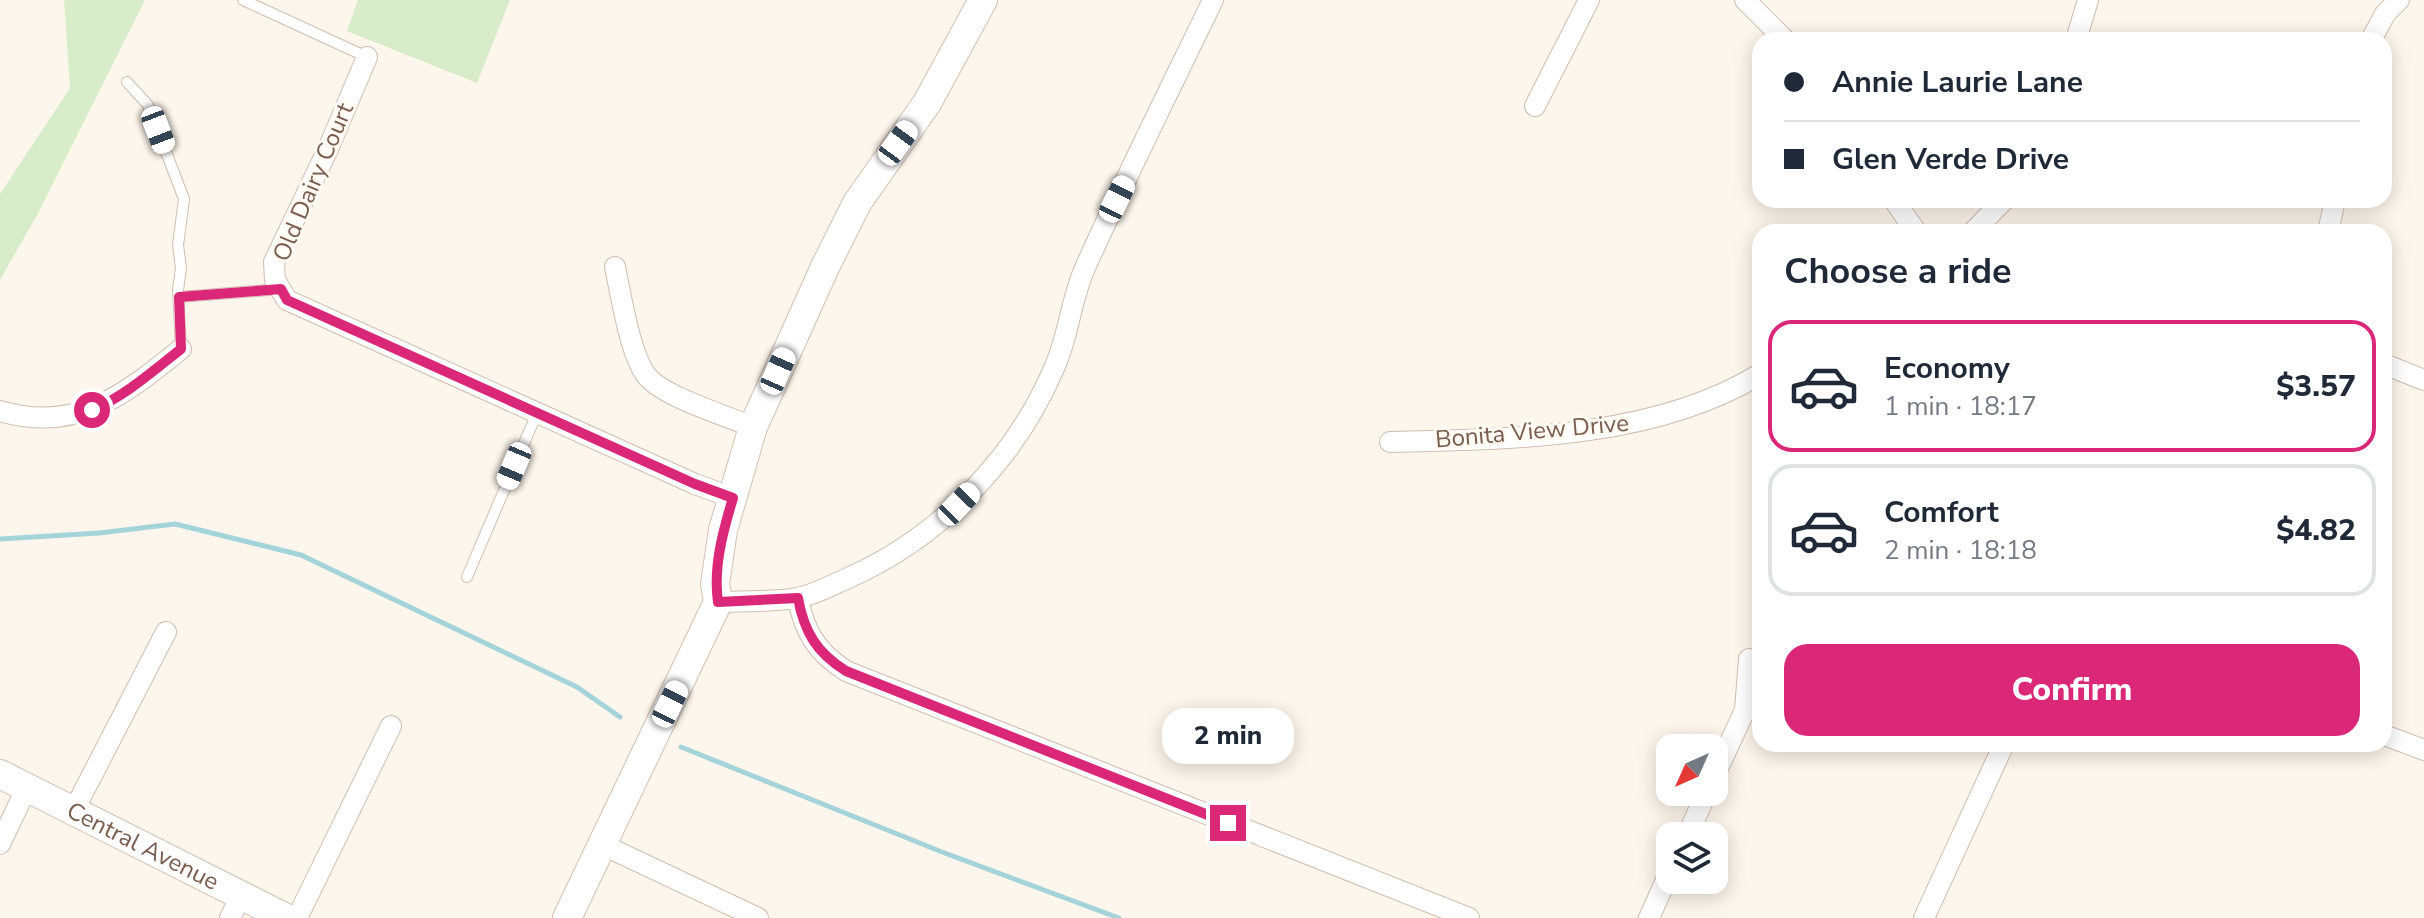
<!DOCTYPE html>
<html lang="en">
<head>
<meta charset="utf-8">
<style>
	:root { --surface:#fff; --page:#f2f2f3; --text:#1f2937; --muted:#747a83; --line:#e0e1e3; --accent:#db2777 }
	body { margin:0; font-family:"Nunito Sans",sans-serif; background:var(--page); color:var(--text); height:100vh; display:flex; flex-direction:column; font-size:30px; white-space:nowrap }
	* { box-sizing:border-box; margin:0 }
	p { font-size:26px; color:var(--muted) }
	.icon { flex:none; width:44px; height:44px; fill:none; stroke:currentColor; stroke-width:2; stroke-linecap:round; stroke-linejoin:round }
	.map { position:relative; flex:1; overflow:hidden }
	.sheet { position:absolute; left:1752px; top:224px; width:640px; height:528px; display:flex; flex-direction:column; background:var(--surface); border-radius:24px; box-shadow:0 4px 20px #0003 }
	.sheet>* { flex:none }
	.guide { position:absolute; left:1752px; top:32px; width:640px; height:176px; border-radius:24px; box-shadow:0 4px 20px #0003; display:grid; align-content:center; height:176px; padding:0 32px; background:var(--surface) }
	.needle { width:52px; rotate:225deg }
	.fabs { position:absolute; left:1656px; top:734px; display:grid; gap:16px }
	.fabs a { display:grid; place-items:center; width:72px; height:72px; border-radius:16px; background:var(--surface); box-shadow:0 4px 20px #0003; font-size:40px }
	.end { position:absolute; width:36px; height:36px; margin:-18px; border:10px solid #db2777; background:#fff; box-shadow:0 0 0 4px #fff }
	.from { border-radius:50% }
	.bubble { position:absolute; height:56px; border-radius:24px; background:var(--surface); box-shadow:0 4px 20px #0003; font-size:26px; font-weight:800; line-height:56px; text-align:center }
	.car { position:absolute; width:24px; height:48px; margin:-24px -12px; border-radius:10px; box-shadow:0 0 6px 2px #0007; background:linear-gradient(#fff 24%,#345 0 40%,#fff 0 76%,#345 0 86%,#fff 0) }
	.guide b { display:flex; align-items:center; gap:28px; height:76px; font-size:30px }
	.guide b+b { border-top:2px solid var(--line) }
	.guide i { width:20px; height:20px; background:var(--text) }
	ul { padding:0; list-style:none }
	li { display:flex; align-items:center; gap:24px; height:132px; margin:0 16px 12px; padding:0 16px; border:4px solid var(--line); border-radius:24px }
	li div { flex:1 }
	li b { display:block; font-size:30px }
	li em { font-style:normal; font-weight:800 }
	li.active { border-color:var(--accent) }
	li>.icon { width:72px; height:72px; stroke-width:1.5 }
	h2 { padding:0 32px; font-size:36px; line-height:96px }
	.primary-button { display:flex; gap:16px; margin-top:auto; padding:16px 32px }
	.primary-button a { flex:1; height:92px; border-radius:24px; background:var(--accent); color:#fff; font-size:32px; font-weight:800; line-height:92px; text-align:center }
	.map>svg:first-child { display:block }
</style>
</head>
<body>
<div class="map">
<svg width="2424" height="918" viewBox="0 0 2424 918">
	<rect width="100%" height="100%" fill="#fdf6ec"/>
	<path fill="#d8ecc9" d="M 64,0 L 145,0 L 37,215 L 0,280 L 0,194 L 70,88 Z
		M 358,0 L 510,0 L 477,83 L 347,31 Z"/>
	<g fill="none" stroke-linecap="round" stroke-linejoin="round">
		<path stroke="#a5d3da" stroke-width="5" d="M 0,539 L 99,533 L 175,524 L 301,555 L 577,687 L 620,717
			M 681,747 L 942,852 L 1119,918"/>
		<defs>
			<path id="lane" d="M 243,0 L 367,57
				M 127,82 L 148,105 L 184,199 L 178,245 L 181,268 L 178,290 L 181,349
				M 179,297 L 281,289
				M 467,577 L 537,413"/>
			<path id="street" d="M 1745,0 L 1785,40
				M 2076,40 L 2088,0
				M 2371,40 L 2385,14 L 2399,0
				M 367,57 L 328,149 L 274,262 L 275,280 L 287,300 L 695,484 L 733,498
				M 1535,106 L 1589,0
				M 1894,200 L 1916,232
				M 1973,232 L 2004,200
				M 2328,232 L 2335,200
				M 615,267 C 621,295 630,354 646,375 C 661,396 727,416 753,427
				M 2384,364 L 2424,380
				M 0,411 C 77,434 125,394 181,349
				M 1390,442 C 1511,439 1654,439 1760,374
				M 798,598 C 804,632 817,652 846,671 L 1469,918
				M 718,602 C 744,601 772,602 797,598 C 814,595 832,585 848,578 C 939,538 1016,459 1055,366 C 1069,334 1071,299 1085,268 C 1125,178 1170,89 1213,0
				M 2384,735 L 2424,750
				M 1714,777 L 1745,710 L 1749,659
				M 73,812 L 166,632
				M 1687,836 L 1707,792
				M 0,844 L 27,787
				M 603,845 L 758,918
				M 230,918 L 241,895
				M 297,918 L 391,726
				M 1649,918 L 1670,871
				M 1924,918 L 2004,744"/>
			<g id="secondary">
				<path id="s1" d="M 0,774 L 286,918"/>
				<path d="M 567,918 L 718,602 L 715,584 L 723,530 L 753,427 L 825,267 L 857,203 L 927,103 L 983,0"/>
			</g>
		</defs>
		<use href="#lane" stroke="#d1beb0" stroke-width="12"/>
		<use href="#street" stroke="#d1beb0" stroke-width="22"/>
		<use href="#secondary" stroke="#d6c0b0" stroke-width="30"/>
		<use href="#lane" stroke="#fff" stroke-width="10"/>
		<use href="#street" stroke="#fff" stroke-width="20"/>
		<use href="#secondary" stroke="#fff" stroke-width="28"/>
	</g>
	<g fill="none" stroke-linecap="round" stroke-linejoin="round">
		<path stroke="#db2777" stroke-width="10" d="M 92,410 C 125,396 153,371 181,349 L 179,297 L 281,289 L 287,300 L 695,484 L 733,498 C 723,531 713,567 718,602 L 798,598 C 804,632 817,653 846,671 L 1228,823"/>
	</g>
	<g text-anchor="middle" stroke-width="6" stroke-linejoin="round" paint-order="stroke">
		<g font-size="24" fill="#7a5c4d" stroke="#fffaf3">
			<text transform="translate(313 182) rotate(-67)" y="8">Old Dairy Court</text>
			<text transform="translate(1532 431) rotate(-5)" y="8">Bonita View Drive</text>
			<text dy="8" stroke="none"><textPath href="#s1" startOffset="160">Central Avenue</textPath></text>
		</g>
	</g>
</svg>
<div class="fabs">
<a><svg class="needle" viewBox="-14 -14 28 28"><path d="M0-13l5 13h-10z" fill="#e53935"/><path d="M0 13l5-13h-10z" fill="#747a83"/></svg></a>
<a><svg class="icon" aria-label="layers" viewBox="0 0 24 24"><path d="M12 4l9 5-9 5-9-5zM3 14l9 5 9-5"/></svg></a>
</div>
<i class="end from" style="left:92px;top:410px"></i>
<i class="end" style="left:1228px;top:823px"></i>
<div class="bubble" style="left:1162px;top:708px;width:132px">2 min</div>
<i class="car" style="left:158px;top:130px;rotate:159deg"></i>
<i class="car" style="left:898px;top:143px;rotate:36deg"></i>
<i class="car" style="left:1117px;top:199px;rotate:26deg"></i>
<i class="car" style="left:778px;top:371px;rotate:24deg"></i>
<i class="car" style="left:514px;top:466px;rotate:203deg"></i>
<i class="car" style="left:959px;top:504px;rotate:44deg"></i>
<i class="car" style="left:670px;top:704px;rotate:26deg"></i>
<div class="guide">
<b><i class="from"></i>Annie Laurie Lane</b>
<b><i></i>Glen Verde Drive</b>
</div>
<section class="sheet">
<h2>Choose a ride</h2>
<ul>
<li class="active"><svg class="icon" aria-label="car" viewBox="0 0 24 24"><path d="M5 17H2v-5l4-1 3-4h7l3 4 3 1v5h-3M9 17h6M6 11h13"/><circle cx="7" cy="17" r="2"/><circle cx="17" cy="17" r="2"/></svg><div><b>Economy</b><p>1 min · 18:17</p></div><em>$3.57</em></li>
<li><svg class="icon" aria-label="car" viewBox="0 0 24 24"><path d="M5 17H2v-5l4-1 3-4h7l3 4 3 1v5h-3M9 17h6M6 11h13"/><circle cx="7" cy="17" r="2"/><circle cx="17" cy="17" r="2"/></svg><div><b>Comfort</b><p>2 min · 18:18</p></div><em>$4.82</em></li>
</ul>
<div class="primary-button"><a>Confirm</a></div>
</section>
</div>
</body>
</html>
